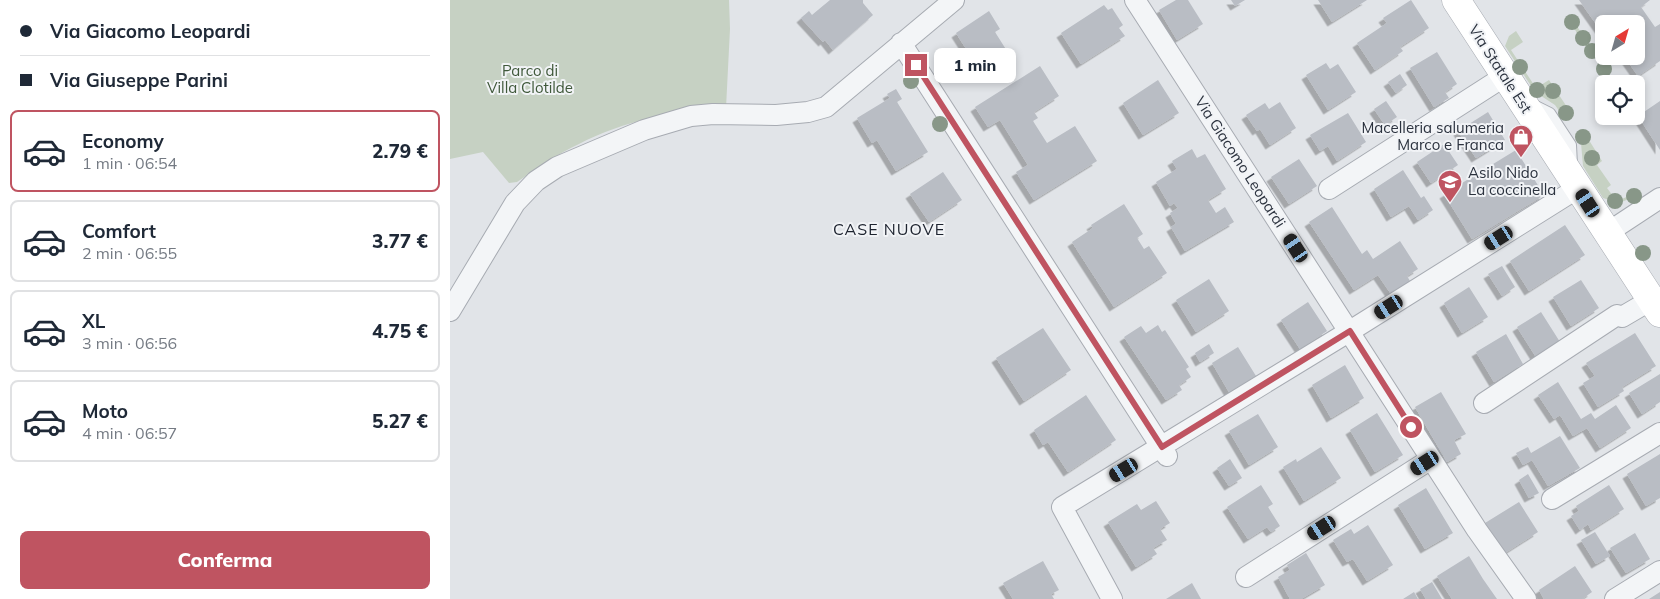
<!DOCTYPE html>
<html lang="it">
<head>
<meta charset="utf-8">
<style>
	:root { --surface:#fff; --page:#f6f6f7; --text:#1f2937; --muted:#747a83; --line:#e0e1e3; --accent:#bf5461 }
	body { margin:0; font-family:Mulish,sans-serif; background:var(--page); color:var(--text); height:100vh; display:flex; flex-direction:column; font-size:19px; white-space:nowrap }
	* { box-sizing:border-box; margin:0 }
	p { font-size:16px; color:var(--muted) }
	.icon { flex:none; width:28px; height:28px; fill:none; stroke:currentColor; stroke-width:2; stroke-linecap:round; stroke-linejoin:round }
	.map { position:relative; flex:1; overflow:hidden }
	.details { display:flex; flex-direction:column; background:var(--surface); width:450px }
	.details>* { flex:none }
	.guide { display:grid; align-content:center; height:110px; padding:0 20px; background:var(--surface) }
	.needle { width:32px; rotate:37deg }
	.tools { position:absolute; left:1145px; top:15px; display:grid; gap:10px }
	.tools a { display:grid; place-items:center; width:50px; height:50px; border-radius:8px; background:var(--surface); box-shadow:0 2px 8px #0003; font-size:25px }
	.end { position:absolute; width:22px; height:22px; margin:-11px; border:6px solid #bf5461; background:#fff; box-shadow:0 0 0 2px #fff }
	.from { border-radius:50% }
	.bubble { position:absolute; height:35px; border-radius:8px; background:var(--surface); box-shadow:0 2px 8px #0003; font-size:16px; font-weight:800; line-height:35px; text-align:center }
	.car { position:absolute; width:15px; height:30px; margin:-15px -8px; border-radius:6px; box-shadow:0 0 4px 1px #0007; background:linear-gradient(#222 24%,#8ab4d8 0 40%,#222 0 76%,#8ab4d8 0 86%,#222 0) }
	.guide b { display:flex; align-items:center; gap:18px; height:48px; font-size:19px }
	.guide b+b { border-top:1px solid var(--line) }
	.guide i { width:12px; height:12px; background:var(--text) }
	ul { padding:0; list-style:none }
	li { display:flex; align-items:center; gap:15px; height:82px; margin:0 10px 8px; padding:0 10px; border:2px solid var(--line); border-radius:8px }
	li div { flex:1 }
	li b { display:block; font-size:19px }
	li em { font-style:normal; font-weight:800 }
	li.selected { border-color:var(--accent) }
	li>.icon { width:45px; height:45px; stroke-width:1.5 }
	.action { display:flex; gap:10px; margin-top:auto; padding:10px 20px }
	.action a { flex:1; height:58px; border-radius:8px; background:var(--accent); color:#fff; font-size:20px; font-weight:800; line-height:58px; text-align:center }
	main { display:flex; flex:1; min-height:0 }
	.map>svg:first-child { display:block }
</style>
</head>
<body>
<main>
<section class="details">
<div class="guide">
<b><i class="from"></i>Via Giacomo Leopardi</b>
<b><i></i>Via Giuseppe Parini</b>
</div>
<ul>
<li class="selected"><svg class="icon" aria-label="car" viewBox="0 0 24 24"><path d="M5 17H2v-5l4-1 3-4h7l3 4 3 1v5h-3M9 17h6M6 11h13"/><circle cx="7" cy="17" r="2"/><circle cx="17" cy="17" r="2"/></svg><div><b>Economy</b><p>1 min · 06:54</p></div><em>2.79 €</em></li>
<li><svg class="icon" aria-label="car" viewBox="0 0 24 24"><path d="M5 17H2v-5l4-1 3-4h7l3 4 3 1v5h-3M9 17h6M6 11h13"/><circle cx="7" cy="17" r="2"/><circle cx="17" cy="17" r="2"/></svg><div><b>Comfort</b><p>2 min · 06:55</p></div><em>3.77 €</em></li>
<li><svg class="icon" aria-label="car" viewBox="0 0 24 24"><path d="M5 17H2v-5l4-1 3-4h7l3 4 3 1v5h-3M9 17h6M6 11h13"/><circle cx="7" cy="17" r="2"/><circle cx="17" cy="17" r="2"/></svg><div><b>XL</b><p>3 min · 06:56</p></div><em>4.75 €</em></li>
<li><svg class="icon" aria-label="car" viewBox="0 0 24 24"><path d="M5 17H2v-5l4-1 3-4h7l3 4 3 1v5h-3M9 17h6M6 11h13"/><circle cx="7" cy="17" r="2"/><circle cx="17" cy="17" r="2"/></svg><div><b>Moto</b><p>4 min · 06:57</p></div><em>5.27 €</em></li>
</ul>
<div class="action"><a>Conferma</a></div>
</section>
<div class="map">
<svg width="1210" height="599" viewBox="0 0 1210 599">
	<defs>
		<filter id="shadow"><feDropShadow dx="-4.5" dy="4.5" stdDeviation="0" flood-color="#0004"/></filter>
	</defs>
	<rect width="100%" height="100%" fill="#e1e4e8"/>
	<path fill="#c6d1c3" d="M 0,0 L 279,0 L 280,29 L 276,108 C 227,110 173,121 129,144 C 107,154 87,169 67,182 L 59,183 L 33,152 L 0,159 Z
		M 1121,17 L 1145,54 L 1142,56 L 1118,19 Z
		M 1066,31 L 1073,42 L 1061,50 L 1086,88 L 1099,80 L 1121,113 L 1114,118 L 1105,105 L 1085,92 L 1055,46 L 1059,36 Z
		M 1132,129 L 1152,161 L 1147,165 L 1161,185 L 1157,188 L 1163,196 L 1172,199 L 1187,192 L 1189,195 L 1169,203 L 1153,198 L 1133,166 L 1131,143 L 1125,134 Z"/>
	<path fill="#b9bdc4" filter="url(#shadow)" d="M 380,0 L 413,0 L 413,3 L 423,15 L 383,50 L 375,40 L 373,42 L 351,18 L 359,11 L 362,15 Z
		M 726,0 L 738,0 L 753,24 L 727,40 L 709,10 Z
		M 781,0 L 795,0 L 785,6 Z
		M 868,0 L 917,0 L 882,22 Z
		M 961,0 L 979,28 L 950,47 L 953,51 L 925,70 L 907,43 L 937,23 L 933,18 Z
		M 1129,0 L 1200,0 L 1191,7 L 1205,27 L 1210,24 L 1210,61 L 1188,76 L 1174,56 L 1186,56 L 1186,24 L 1154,24 L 1154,35 Z
		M 654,5 L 658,10 L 662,8 L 673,25 L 669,28 L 675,36 L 631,64 L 611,33 Z
		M 539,11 L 550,29 L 545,32 L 557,51 L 529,69 L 506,33 Z
		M 987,52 L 1007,84 L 995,92 L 999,98 L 984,107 L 960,68 Z
		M 876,63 L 880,69 L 888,64 L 906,92 L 878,110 L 856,75 Z
		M 590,66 L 609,96 L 584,112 L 588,118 L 583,121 L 597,143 L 625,126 L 647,161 L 584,200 L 566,172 L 578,165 L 550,120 L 538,127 L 525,107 Z
		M 950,74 L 957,85 L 946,93 L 938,82 Z
		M 708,80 L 729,113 L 693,135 L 673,103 Z
		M 446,89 L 452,99 L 447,102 L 478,152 L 446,171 L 427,140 L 422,143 L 407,118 L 440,98 L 437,94 Z
		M 936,101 L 947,117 L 935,125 L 924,109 Z
		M 1210,101 L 1210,150 L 1188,116 Z
		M 830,102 L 846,128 L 820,145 L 810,129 L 807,131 L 796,115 L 815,103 L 819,109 Z
		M 1038,112 L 1055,140 L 1026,158 L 1008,131 Z
		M 898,113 L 916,142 L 887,161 L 878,146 L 870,151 L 860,135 Z
		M 994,144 L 1008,165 L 981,183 L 967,162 Z
		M 742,149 L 747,158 L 755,154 L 776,189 L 758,200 L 766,213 L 775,207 L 784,222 L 735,251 L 721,227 L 726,224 L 720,213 L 728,208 L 724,203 L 720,206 L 706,182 L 727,169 L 722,161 Z
		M 1066,150 L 1094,195 L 1022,239 L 994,194 Z
		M 849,159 L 867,186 L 839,204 L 821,177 Z
		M 953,170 L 971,198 L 974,196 L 983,210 L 968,220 L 959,206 L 941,217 L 924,189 Z
		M 493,172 L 512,200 L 479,222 L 460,194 Z
		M 674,204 L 693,234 L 687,238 L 694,249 L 699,246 L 717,273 L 664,307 L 622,242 L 643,228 L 641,225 Z
		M 882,207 L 912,254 L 917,250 L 923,259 L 950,241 L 968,269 L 957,276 L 960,281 L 941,294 L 928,275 L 904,290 L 859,222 Z
		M 1115,225 L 1135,255 L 1079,291 L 1060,261 Z
		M 1052,266 L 1065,287 L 1052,296 L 1038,274 Z
		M 759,279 L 779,311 L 746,332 L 726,300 Z
		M 1131,280 L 1149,308 L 1121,326 L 1103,297 Z
		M 1019,287 L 1038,317 L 1012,333 L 994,303 Z
		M 858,302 L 877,331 L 850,349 L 831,320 Z
		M 1091,312 L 1110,342 L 1086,357 L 1067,327 Z
		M 708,325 L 712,332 L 715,330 L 739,367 L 736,369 L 741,377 L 729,385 L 732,390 L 716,400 L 674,337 L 691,326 L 696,333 Z
		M 593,328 L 621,370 L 574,401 L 546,358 Z
		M 1185,333 L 1206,366 L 1172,387 L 1174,391 L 1148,407 L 1133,383 L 1145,376 L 1136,363 Z
		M 1056,334 L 1073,364 L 1044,382 L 1026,352 Z
		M 759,344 L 764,353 L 750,362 L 745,353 Z
		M 788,347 L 806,376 L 779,392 L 762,363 Z
		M 895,365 L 914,398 L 881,418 L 862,385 Z
		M 1210,374 L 1210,402 L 1192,414 L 1179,393 Z
		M 1108,382 L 1131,419 L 1141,413 L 1145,419 L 1166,405 L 1181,428 L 1150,448 L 1137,428 L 1123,436 L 1110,415 L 1104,419 L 1088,395 Z
		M 991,392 L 1016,434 L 1004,440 L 1011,454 L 997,462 L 965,407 Z
		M 636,395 L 666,440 L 618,472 L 598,442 L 593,445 L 584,430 Z
		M 927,413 L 953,455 L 925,472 L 900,430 Z
		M 808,414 L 828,447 L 799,465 L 779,431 Z
		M 1110,436 L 1130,468 L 1098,486 L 1082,460 L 1073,465 L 1066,453 L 1078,447 L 1081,453 Z
		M 871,447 L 891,478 L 854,501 L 833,467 L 846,459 L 847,462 Z
		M 1210,454 L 1210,498 L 1196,506 L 1177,474 Z
		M 780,459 L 792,478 L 779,486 L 767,468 Z
		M 1078,474 L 1089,493 L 1079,498 L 1069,480 Z
		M 811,485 L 823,504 L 818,507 L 830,526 L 821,532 L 817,527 L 798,539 L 777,507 Z
		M 1159,485 L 1174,509 L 1141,530 L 1138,524 L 1130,530 L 1121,516 L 1129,511 L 1126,506 Z
		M 976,488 L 1003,533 L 975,549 L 948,505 Z
		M 706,501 L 720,523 L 710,529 L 717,540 L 703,548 L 707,554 L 686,567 L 658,522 L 687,504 L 691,510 Z
		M 1069,502 L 1088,532 L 1055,553 L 1035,523 Z
		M 918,525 L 943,565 L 917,581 L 903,559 L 897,562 L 883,540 L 901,529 L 904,534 Z
		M 1145,532 L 1160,556 L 1146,564 L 1131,540 Z
		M 1185,533 L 1200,559 L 1176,573 L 1160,548 Z
		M 856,553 L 875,585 L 851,599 L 840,599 L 828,577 L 840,570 L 837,565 Z
		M 1019,556 L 1033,579 L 1047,599 L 1002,599 L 987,576 Z
		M 593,561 L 609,590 L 601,594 L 604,599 L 563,599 L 553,583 Z
		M 1125,566 L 1142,592 L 1132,599 L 1094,599 L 1089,590 Z
		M 982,582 L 992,599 L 976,599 L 970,589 Z
		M 742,583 L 751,599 L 716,599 Z
		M 964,592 L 968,599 L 953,599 Z
		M 1210,592 L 1210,599 L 1199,599 Z"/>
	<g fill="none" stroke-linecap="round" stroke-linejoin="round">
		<defs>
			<path id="lane" d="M 1082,104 L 1100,113 L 1121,145 L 1122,165"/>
			<path id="street" d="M 685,0 L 1027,530 L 1076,599
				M 451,43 L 717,456
				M 879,189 L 1055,76
				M 1157,233 L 1210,198
				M 0,311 L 65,203 L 86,181 L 107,167 L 194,130 L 241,116 L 263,114 L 326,115 L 358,112 L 376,107 L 504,0
				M 1034,403 L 1167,315 L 1172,317 L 1201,300
				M 1102,499 L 1210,433
				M 796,577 L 981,459
				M 662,599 L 612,507 L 900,331 L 1128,188
				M 1165,599 L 1210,571"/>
			<path id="secondary" d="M 1006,0 L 1210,313"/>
		</defs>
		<use href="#lane" stroke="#a7abb2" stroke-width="12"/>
		<use href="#street" stroke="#a7abb2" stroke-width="22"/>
		<use href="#secondary" stroke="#a7abb2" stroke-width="29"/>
		<use href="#lane" stroke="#f3f5f7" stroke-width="10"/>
		<use href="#street" stroke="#f3f5f7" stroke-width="20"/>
		<use href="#secondary" stroke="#fff" stroke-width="28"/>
	</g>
	<g fill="#889788">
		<circle cx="1122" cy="22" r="8"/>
		<circle cx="1133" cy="38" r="8"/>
		<circle cx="1142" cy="51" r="8"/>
		<circle cx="1070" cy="67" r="8"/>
		<circle cx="1154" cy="69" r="8"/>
		<circle cx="461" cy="81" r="8"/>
		<circle cx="1087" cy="90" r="8"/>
		<circle cx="1103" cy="91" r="8"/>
		<circle cx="1116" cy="113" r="8"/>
		<circle cx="490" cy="124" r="8"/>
		<circle cx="1133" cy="137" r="8"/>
		<circle cx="1142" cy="158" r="8"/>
		<circle cx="1184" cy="196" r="8"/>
		<circle cx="1165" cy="201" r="8"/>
		<circle cx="1193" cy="253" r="8"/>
	</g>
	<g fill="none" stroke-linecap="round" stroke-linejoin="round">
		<path stroke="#bf5461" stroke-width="6" d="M 466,65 L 712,447 L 900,331 L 961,427"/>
	</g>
	<defs>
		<symbol id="shop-pin" viewBox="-11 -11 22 30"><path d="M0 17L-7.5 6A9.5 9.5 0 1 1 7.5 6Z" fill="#bf5461" stroke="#f1f3f6"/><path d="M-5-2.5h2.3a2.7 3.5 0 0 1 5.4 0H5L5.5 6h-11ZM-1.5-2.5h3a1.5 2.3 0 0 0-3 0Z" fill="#fff"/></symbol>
		<symbol id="school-pin" viewBox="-11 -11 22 30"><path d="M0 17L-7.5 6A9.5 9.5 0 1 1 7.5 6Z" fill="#bf5461" stroke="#f1f3f6"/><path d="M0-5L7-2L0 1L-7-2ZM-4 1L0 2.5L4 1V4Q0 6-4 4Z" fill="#fff"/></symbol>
	</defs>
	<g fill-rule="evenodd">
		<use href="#shop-pin" x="1057" y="123" width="28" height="38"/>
		<use href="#school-pin" x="986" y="168" width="28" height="38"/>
	</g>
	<g text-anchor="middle" stroke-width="4" stroke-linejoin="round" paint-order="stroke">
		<g font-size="15" fill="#2b323e" stroke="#f1f3f6">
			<text transform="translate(1050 69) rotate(57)" y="5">Via Statale Est</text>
			<text transform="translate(790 162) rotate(57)" y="5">Via Giacomo Leopardi</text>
		</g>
		<g font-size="15" fill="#3f583a" stroke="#f1f3f6">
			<text x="80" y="76">Parco di<tspan x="80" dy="17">Villa Clotilde</tspan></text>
		</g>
		<g font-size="15" fill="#2b323e" stroke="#f1f3f6" text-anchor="end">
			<text x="1054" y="133">Macelleria salumeria<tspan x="1054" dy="17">Marco e Franca</tspan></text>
			<text x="1018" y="178" text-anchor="start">Asilo Nido<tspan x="1018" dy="17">La coccinella</tspan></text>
		</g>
		<g font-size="16" letter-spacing="1" fill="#1d232f" stroke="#f1f3f6">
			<text x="439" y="235">CASE NUOVE</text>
		</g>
	</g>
</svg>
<div class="tools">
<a><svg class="needle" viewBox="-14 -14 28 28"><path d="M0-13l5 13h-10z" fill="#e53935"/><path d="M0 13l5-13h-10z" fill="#747a83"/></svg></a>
<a><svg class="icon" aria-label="locate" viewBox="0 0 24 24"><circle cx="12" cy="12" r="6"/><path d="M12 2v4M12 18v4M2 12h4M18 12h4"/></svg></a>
</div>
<i class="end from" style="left:961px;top:427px"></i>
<i class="end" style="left:466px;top:65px"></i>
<div class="bubble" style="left:484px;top:48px;width:82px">1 min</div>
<i class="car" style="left:1138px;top:203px;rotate:327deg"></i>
<i class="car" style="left:1049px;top:238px;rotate:238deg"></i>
<i class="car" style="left:846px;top:248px;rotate:327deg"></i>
<i class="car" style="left:939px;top:307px;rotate:238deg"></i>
<i class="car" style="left:975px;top:463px;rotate:237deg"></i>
<i class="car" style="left:674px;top:470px;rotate:239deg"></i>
<i class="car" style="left:872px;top:528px;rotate:238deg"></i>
</div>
</main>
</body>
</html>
